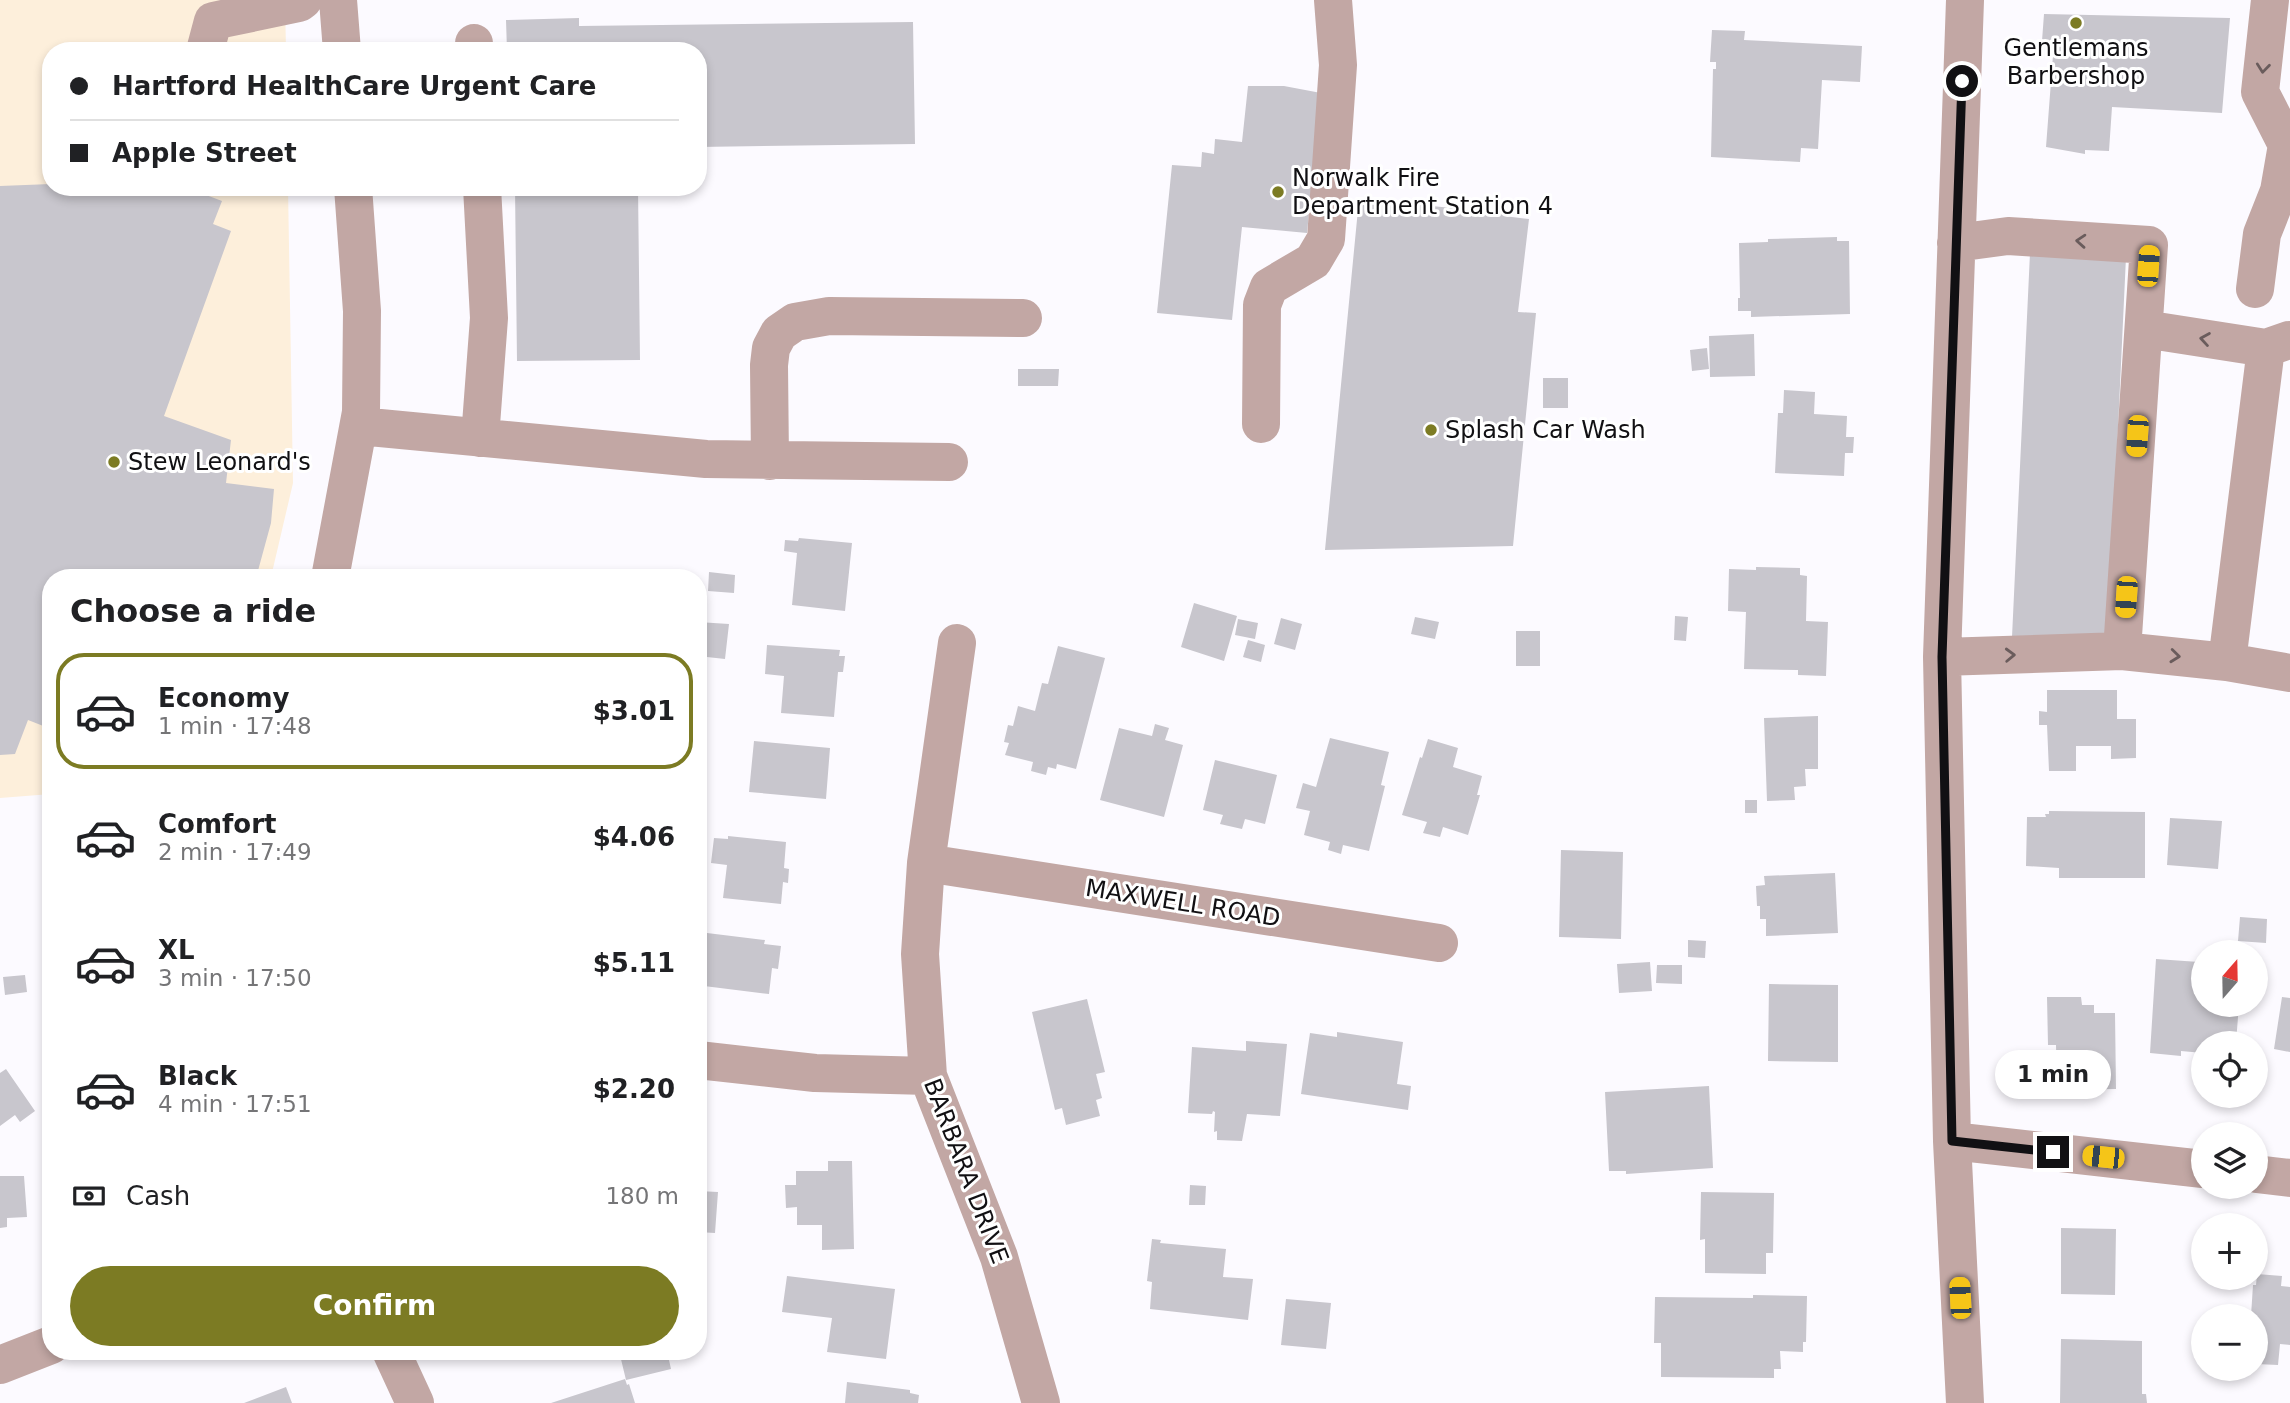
<!DOCTYPE html>
<html lang="en">
<head>
<meta charset="utf-8">
<style>
	:root { --surface:#fff; --page:#f6f6f6; --text:#202124; --muted:#757577; --line:#e0e0e0; --accent:#7c7b23 }
	body { margin:0; font-family:"DejaVu Sans",sans-serif; background:var(--page); color:var(--text); height:100vh; display:flex; flex-direction:column; font-size:26px; white-space:nowrap }
	* { box-sizing:border-box; margin:0 }
	p { font-size:23px; color:var(--muted) }
	.icon { flex:none; width:38px; height:38px; fill:none; stroke:currentColor; stroke-width:2; stroke-linecap:round; stroke-linejoin:round }
	.map { position:relative; flex:1; overflow:hidden }
	.sheet { position:absolute; left:42px; top:569px; width:665px; height:791px; display:flex; flex-direction:column; background:var(--surface); border-radius:28px; box-shadow:0 4px 10px #0003 }
	.sheet>* { flex:none }
	.guide { position:absolute; left:42px; top:42px; width:665px; height:154px; border-radius:28px; box-shadow:0 4px 10px #0003; display:grid; align-content:center; height:154px; padding:0 28px; background:var(--surface) }
	.needle { width:46px; rotate:20deg }
	.buttons { position:absolute; left:2191px; top:940px; display:grid; gap:14px }
	.buttons a { display:grid; place-items:center; width:77px; height:77px; border-radius:50%; background:var(--surface); box-shadow:0 4px 10px #0003; font-size:35px }
	.end { position:absolute; width:32px; height:32px; margin:-16px; border:9px solid #111013; background:#fff; box-shadow:0 0 0 4px #fff }
	.from { border-radius:50% }
	.bubble { position:absolute; height:49px; border-radius:24px; background:var(--surface); box-shadow:0 4px 10px #0003; font-size:23px; font-weight:700; line-height:49px; text-align:center }
	.car { position:absolute; width:21px; height:42px; margin:-21px -10px; border-radius:9px; box-shadow:0 0 5px 2px #0007; background:linear-gradient(#f5c518 24%,#345 0 40%,#f5c518 0 76%,#345 0 86%,#f5c518 0) }
	.guide b { display:flex; align-items:center; gap:24px; height:66px; font-size:26px }
	.guide b+b { border-top:2px solid var(--line) }
	.guide i { width:18px; height:18px; background:var(--text) }
	ul { padding:0; list-style:none }
	li { display:flex; align-items:center; gap:21px; height:116px; margin:0 14px 10px; padding:0 14px; border:4px solid transparent; border-radius:28px }
	li div { flex:1 }
	li b { display:block; font-size:26px }
	li em { font-style:normal; font-weight:700 }
	li.selected { border-color:var(--accent) }
	li>.icon { width:63px; height:63px; stroke-width:1.5 }
	h2 { padding:0 28px; font-size:32px; line-height:84px }
	.pay { display:flex; align-items:center; gap:18px; height:77px; padding:0 28px; font-size:26px }
	.pay p { margin-inline-start:auto }
	.action { display:flex; gap:14px; margin-top:auto; padding:14px 28px }
	.action a { flex:1; height:80px; border-radius:42px; background:var(--accent); color:#fff; font-size:28px; font-weight:700; line-height:80px; text-align:center }
	.map>svg:first-child { display:block }
</style>
</head>
<body>
<div class="map">
<svg width="2290" height="1403" viewBox="0 0 2290 1403">
	<rect width="100%" height="100%" fill="#fcfaff"/>
	<path fill="#fdefdb" d="M 0,0 L 285,0 L 286,51 L 51,51 L 51,187 L 288,187 L 293,483 L 271,577 L 51,578 L 51,794 L 0,798 Z"/>
	<path fill="#c8c6cd" d="M 2044,14 L 2230,18 L 2222,113 L 2112,107 L 2109,151 L 2085,150 L 2085,154 L 2046,147 L 2054,42 L 2042,41 Z
		M 579,18 L 579,26 L 913,22 L 915,144 L 698,147 L 698,51 L 507,51 L 506,20 Z
		M 1712,30 L 1745,31 L 1744,40 L 1862,46 L 1860,82 L 1822,80 L 1818,149 L 1801,148 L 1800,162 L 1711,157 L 1713,69 L 1716,69 L 1716,62 L 1710,62 Z
		M 1248,86 L 1284,86 L 1321,93 L 1307,233 L 1242,227 L 1232,320 L 1157,313 L 1172,165 L 1201,167 L 1202,152 L 1214,154 L 1215,139 L 1242,142 Z
		M 51,184 L 51,187 L 185,187 L 222,201 L 213,224 L 231,231 L 164,416 L 231,440 L 226,483 L 274,489 L 271,523 L 256,578 L 242,578 L 210,569 L 207,578 L 51,578 L 51,729 L 28,720 L 15,754 L 0,755 L 0,186 Z
		M 515,187 L 638,187 L 640,360 L 517,361 Z
		M 1359,199 L 1504,213 L 1504,216 L 1529,219 L 1518,312 L 1536,313 L 1513,546 L 1325,550 Z
		M 1837,237 L 1837,241 L 1849,241 L 1850,314 L 1751,317 L 1751,311 L 1738,311 L 1738,298 L 1740,298 L 1739,243 L 1768,242 L 1768,239 Z
		M 2030,253 L 2126,257 L 2108,642 L 2012,637 Z
		M 1754,334 L 1755,376 L 1710,377 L 1709,336 Z
		M 1707,348 L 1709,369 L 1692,371 L 1690,350 Z
		M 1018,369 L 1059,369 L 1058,386 L 1018,386 Z
		M 1543,378 L 1568,378 L 1568,408 L 1543,408 Z
		M 1784,390 L 1815,392 L 1814,414 L 1847,416 L 1846,437 L 1854,437 L 1853,453 L 1845,453 L 1844,476 L 1775,473 L 1778,413 L 1783,413 Z
		M 799,538 L 852,543 L 845,611 L 792,605 L 797,553 L 784,551 L 785,540 L 798,541 Z
		M 1756,567 L 1800,568 L 1800,575 L 1807,576 L 1806,621 L 1828,622 L 1826,676 L 1798,675 L 1798,670 L 1744,669 L 1746,612 L 1728,611 L 1729,569 L 1756,570 Z
		M 709,572 L 735,575 L 734,593 L 708,591 Z
		M 1194,603 L 1237,616 L 1224,661 L 1181,647 Z
		M 1675,616 L 1688,617 L 1686,641 L 1674,640 Z
		M 1415,617 L 1439,622 L 1435,639 L 1411,634 Z
		M 1281,618 L 1302,624 L 1295,650 L 1274,644 Z
		M 1238,619 L 1258,623 L 1255,639 L 1235,635 Z
		M 698,622 L 729,624 L 725,659 L 698,656 Z
		M 1516,631 L 1540,631 L 1540,666 L 1516,666 Z
		M 1248,640 L 1265,645 L 1261,662 L 1243,657 Z
		M 767,645 L 840,650 L 839,656 L 845,656 L 843,672 L 838,672 L 834,717 L 781,713 L 784,676 L 765,674 Z
		M 1058,646 L 1105,658 L 1076,769 L 1057,764 L 1056,769 L 1048,767 L 1046,775 L 1031,771 L 1033,762 L 1005,755 L 1009,743 L 1004,742 L 1008,725 L 1013,726 L 1018,706 L 1035,711 L 1042,683 L 1048,684 Z
		M 2047,690 L 2117,690 L 2117,719 L 2136,719 L 2136,758 L 2111,759 L 2111,746 L 2076,746 L 2076,771 L 2049,771 L 2047,725 L 2039,725 L 2039,711 L 2047,712 Z
		M 1818,716 L 1818,769 L 1805,769 L 1806,786 L 1794,787 L 1795,800 L 1767,801 L 1764,718 Z
		M 1155,724 L 1169,728 L 1165,740 L 1183,745 L 1164,817 L 1100,800 L 1119,728 L 1152,736 Z
		M 1330,738 L 1389,752 L 1381,785 L 1385,786 L 1369,851 L 1343,845 L 1341,854 L 1328,850 L 1330,842 L 1304,835 L 1310,811 L 1296,808 L 1303,783 L 1316,787 Z
		M 1428,739 L 1458,748 L 1453,767 L 1482,776 L 1477,795 L 1480,795 L 1468,835 L 1443,827 L 1440,837 L 1423,833 L 1427,822 L 1402,815 L 1420,757 L 1422,758 Z
		M 754,741 L 830,748 L 826,799 L 749,792 Z
		M 1215,760 L 1277,775 L 1265,824 L 1245,819 L 1242,829 L 1220,824 L 1223,815 L 1203,810 Z
		M 1745,800 L 1757,800 L 1757,813 L 1745,813 Z
		M 2049,811 L 2145,812 L 2145,878 L 2059,878 L 2059,868 L 2026,866 L 2027,817 L 2046,817 L 2045,814 L 2049,814 Z
		M 2170,818 L 2222,821 L 2218,869 L 2167,865 Z
		M 728,836 L 786,842 L 784,868 L 789,869 L 788,883 L 783,882 L 781,904 L 723,898 L 727,865 L 711,863 L 714,838 L 728,839 Z
		M 1561,850 L 1623,852 L 1621,939 L 1559,937 Z
		M 1835,873 L 1838,933 L 1766,936 L 1766,919 L 1760,919 L 1760,906 L 1757,906 L 1756,886 L 1765,885 L 1764,876 Z
		M 2240,917 L 2267,919 L 2266,943 L 2238,941 Z
		M 707,933 L 765,940 L 764,944 L 781,946 L 778,969 L 772,968 L 769,994 L 704,986 L 702,996 L 698,996 L 698,967 L 703,968 Z
		M 1688,940 L 1706,941 L 1705,958 L 1688,957 Z
		M 2156,959 L 2199,962 L 2197,987 L 2203,988 L 2203,1004 L 2239,1004 L 2236,1043 L 2203,1043 L 2203,1053 L 2181,1051 L 2181,1056 L 2150,1053 Z
		M 1650,962 L 1652,991 L 1619,993 L 1617,964 Z
		M 1657,965 L 1682,965 L 1682,984 L 1656,983 Z
		M 25,975 L 27,992 L 5,995 L 3,977 Z
		M 1769,984 L 1838,985 L 1838,1062 L 1768,1061 Z
		M 2047,997 L 2081,997 L 2082,1005 L 2094,1005 L 2094,1013 L 2115,1013 L 2116,1089 L 2057,1090 L 2056,1045 L 2048,1045 Z
		M 2282,997 L 2290,998 L 2290,1052 L 2274,1049 Z
		M 1087,999 L 1105,1072 L 1096,1074 L 1102,1098 L 1096,1100 L 1100,1116 L 1066,1125 L 1062,1108 L 1055,1110 L 1032,1012 Z
		M 1337,1032 L 1403,1042 L 1397,1084 L 1411,1086 L 1408,1110 L 1301,1094 L 1310,1033 L 1337,1037 Z
		M 1246,1041 L 1287,1044 L 1280,1116 L 1247,1114 L 1242,1141 L 1217,1140 L 1217,1131 L 1214,1132 L 1215,1112 L 1213,1111 L 1212,1114 L 1188,1113 L 1192,1047 L 1246,1051 Z
		M 6,1069 L 35,1111 L 20,1122 L 15,1115 L 0,1126 L 0,1073 Z
		M 1709,1086 L 1713,1168 L 1626,1174 L 1626,1171 L 1609,1171 L 1605,1092 Z
		M 828,1161 L 852,1161 L 854,1249 L 822,1250 L 822,1225 L 797,1225 L 797,1207 L 786,1208 L 785,1185 L 796,1185 L 796,1171 L 828,1171 Z
		M 0,1176 L 24,1176 L 27,1217 L 7,1218 L 7,1227 L 0,1228 Z
		M 1190,1185 L 1206,1186 L 1205,1205 L 1189,1205 Z
		M 698,1191 L 718,1192 L 715,1233 L 698,1232 Z
		M 1701,1192 L 1774,1193 L 1773,1253 L 1766,1253 L 1766,1274 L 1705,1273 L 1705,1239 L 1700,1240 Z
		M 2061,1228 L 2116,1229 L 2115,1295 L 2061,1294 Z
		M 1152,1239 L 1161,1240 L 1160,1243 L 1226,1249 L 1223,1277 L 1253,1279 L 1248,1320 L 1150,1309 L 1152,1282 L 1147,1281 Z
		M 2257,1274 L 2282,1276 L 2281,1286 L 2290,1287 L 2290,1345 L 2280,1344 L 2278,1365 L 2256,1364 L 2256,1316 L 2251,1316 L 2253,1285 L 2256,1285 Z
		M 787,1276 L 895,1289 L 886,1359 L 827,1352 L 832,1318 L 782,1312 Z
		M 1753,1295 L 1807,1296 L 1806,1342 L 1803,1342 L 1803,1352 L 1780,1351 L 1781,1369 L 1774,1369 L 1774,1378 L 1661,1377 L 1661,1343 L 1654,1343 L 1655,1297 L 1753,1298 Z
		M 1286,1299 L 1331,1303 L 1326,1349 L 1281,1345 Z
		M 2061,1339 L 2142,1341 L 2142,1394 L 2146,1394 L 2147,1403 L 2060,1403 Z
		M 619,1351 L 667,1351 L 671,1369 L 626,1380 Z
		M 625,1379 L 627,1385 L 629,1384 L 635,1403 L 551,1403 Z
		M 847,1382 L 910,1390 L 910,1393 L 919,1395 L 918,1403 L 845,1403 Z
		M 286,1387 L 292,1403 L 244,1403 Z"/>
	<g fill="none" stroke-linecap="round" stroke-linejoin="round">
		<path stroke="#c2a7a4" stroke-width="38" d="M 338,0 L 342,51
			M 1965,0 L 1942,657 L 1952,1141 L 1965,1403
			M 474,43 L 474,51
			M 205,51 L 213,21 L 299,3 L 303,0
			M 1956,243 L 2008,236 L 2149,245 L 2122,651
			M 2255,289 L 2262,234 L 2279,191 L 2287,145 L 2260,92 L 2270,0
			M 2144,329 L 2266,348 L 2289,340
			M 1261,424 L 1262,305 L 1269,287 L 1313,261 L 1326,239 L 1338,65 L 1333,0
			M 359,426 L 706,459 L 949,462
			M 480,438 L 489,318 L 482,187
			M 770,461 L 769,365 L 771,348 L 779,333 L 795,322 L 829,316 L 1023,318
			M 330,578 L 361,412 L 362,311 L 353,187
			M 957,643 L 926,863 L 920,954 L 928,1076 L 999,1257 L 1041,1403
			M 1942,657 L 2122,651 L 2227,662 L 2290,673
			M 2227,662 L 2266,348
			M 926,863 L 1439,943
			M 698,1060 L 815,1073 L 928,1076
			M 1952,1141 L 2203,1169
			M 2256,1174 L 2290,1178
			M 391,1351 L 415,1403
			M 0,1365 L 51,1345"/>
	</g>
	<defs><path id="oneway-chevron" d="M-2-3.5L2.5 0L-2 3.5" fill="none" stroke-width="1.6" stroke-linecap="round" stroke-linejoin="round" transform="scale(1.75)"/></defs>
	<g stroke="#6a5c5c">
		<use href="#oneway-chevron" transform="translate(2263 68) rotate(96)"/>
		<use href="#oneway-chevron" transform="translate(2081 241) rotate(-176)"/>
		<use href="#oneway-chevron" transform="translate(2205 339) rotate(-171)"/>
		<use href="#oneway-chevron" transform="translate(2010 655) rotate(-2)"/>
		<use href="#oneway-chevron" transform="translate(2175 656) rotate(6)"/>
	</g>
	<g fill="none" stroke-linecap="round" stroke-linejoin="round">
		<path stroke="#111013" stroke-width="9" d="M 1962,81 L 1942,657 L 1952,1141 L 2053,1152"/>
	</g>
	<g fill="#7c7b23" stroke="#fff" stroke-width="2.5">
		<circle cx="2076" cy="23" r="7"/>
		<circle cx="1278" cy="192" r="7"/>
		<circle cx="1431" cy="430" r="7"/>
		<circle cx="114" cy="462" r="7"/>
	</g>
	<g text-anchor="middle" stroke-width="6" stroke-linejoin="round" paint-order="stroke">
		<g font-size="24" fill="#111013" stroke="#fff" text-anchor="start">
			<text x="2076" y="56" text-anchor="middle">Gentlemans<tspan x="2076" dy="28">Barbershop</tspan></text>
			<text x="1292" y="186">Norwalk Fire<tspan x="1292" dy="28">Department Station 4</tspan></text>
			<text x="1445" y="438">Splash Car Wash</text>
			<text x="128" y="470">Stew Leonard's</text>
		</g>
		<g font-size="24" fill="#111013" stroke="#fff">
			<text transform="translate(1183 903) rotate(9)" y="8">MAXWELL ROAD</text>
			<text transform="translate(966 1171) rotate(69)" y="8">BARBARA DRIVE</text>
		</g>
	</g>
</svg>
<div class="buttons">
<a><svg class="needle" viewBox="-14 -14 28 28"><path d="M0-13l5 13h-10z" fill="#e53935"/><path d="M0 13l5-13h-10z" fill="#757577"/></svg></a>
<a><svg class="icon" aria-label="locate" viewBox="0 0 24 24"><circle cx="12" cy="12" r="6"/><path d="M12 2v4M12 18v4M2 12h4M18 12h4"/></svg></a>
<a><svg class="icon" aria-label="layers" viewBox="0 0 24 24"><path d="M12 4l9 5-9 5-9-5zM3 14l9 5 9-5"/></svg></a>
<a>+</a>
<a>−</a>
</div>
<i class="end from" style="left:1962px;top:81px"></i>
<i class="end" style="left:2053px;top:1152px"></i>
<div class="bubble" style="left:1995px;top:1050px;width:116px">1 min</div>
<i class="car" style="left:2148px;top:266px;rotate:4deg"></i>
<i class="car" style="left:2137px;top:436px;rotate:184deg"></i>
<i class="car" style="left:2126px;top:597px;rotate:184deg"></i>
<i class="car" style="left:2103px;top:1157px;rotate:276deg"></i>
<i class="car" style="left:1960px;top:1298px;rotate:357deg"></i>
<div class="guide">
<b><i class="from"></i>Hartford HealthCare Urgent Care</b>
<b><i></i>Apple Street</b>
</div>
<section class="sheet">
<h2>Choose a ride</h2>
<ul>
<li class="selected"><svg class="icon" aria-label="car" viewBox="0 0 24 24"><path d="M5 17H2v-5l4-1 3-4h7l3 4 3 1v5h-3M9 17h6M6 11h13"/><circle cx="7" cy="17" r="2"/><circle cx="17" cy="17" r="2"/></svg><div><b>Economy</b><p>1 min · 17:48</p></div><em>$3.01</em></li>
<li><svg class="icon" aria-label="car" viewBox="0 0 24 24"><path d="M5 17H2v-5l4-1 3-4h7l3 4 3 1v5h-3M9 17h6M6 11h13"/><circle cx="7" cy="17" r="2"/><circle cx="17" cy="17" r="2"/></svg><div><b>Comfort</b><p>2 min · 17:49</p></div><em>$4.06</em></li>
<li><svg class="icon" aria-label="car" viewBox="0 0 24 24"><path d="M5 17H2v-5l4-1 3-4h7l3 4 3 1v5h-3M9 17h6M6 11h13"/><circle cx="7" cy="17" r="2"/><circle cx="17" cy="17" r="2"/></svg><div><b>XL</b><p>3 min · 17:50</p></div><em>$5.11</em></li>
<li><svg class="icon" aria-label="car" viewBox="0 0 24 24"><path d="M5 17H2v-5l4-1 3-4h7l3 4 3 1v5h-3M9 17h6M6 11h13"/><circle cx="7" cy="17" r="2"/><circle cx="17" cy="17" r="2"/></svg><div><b>Black</b><p>4 min · 17:51</p></div><em>$2.20</em></li>
</ul>
<div class="pay"><svg class="icon" aria-label="cash" viewBox="0 0 24 24"><path d="M3 7h18v10H3z"/><circle cx="12" cy="12" r="2"/></svg>Cash<p>180 m</p></div>
<div class="action"><a>Confirm</a></div>
</section>
</div>
</body>
</html>
